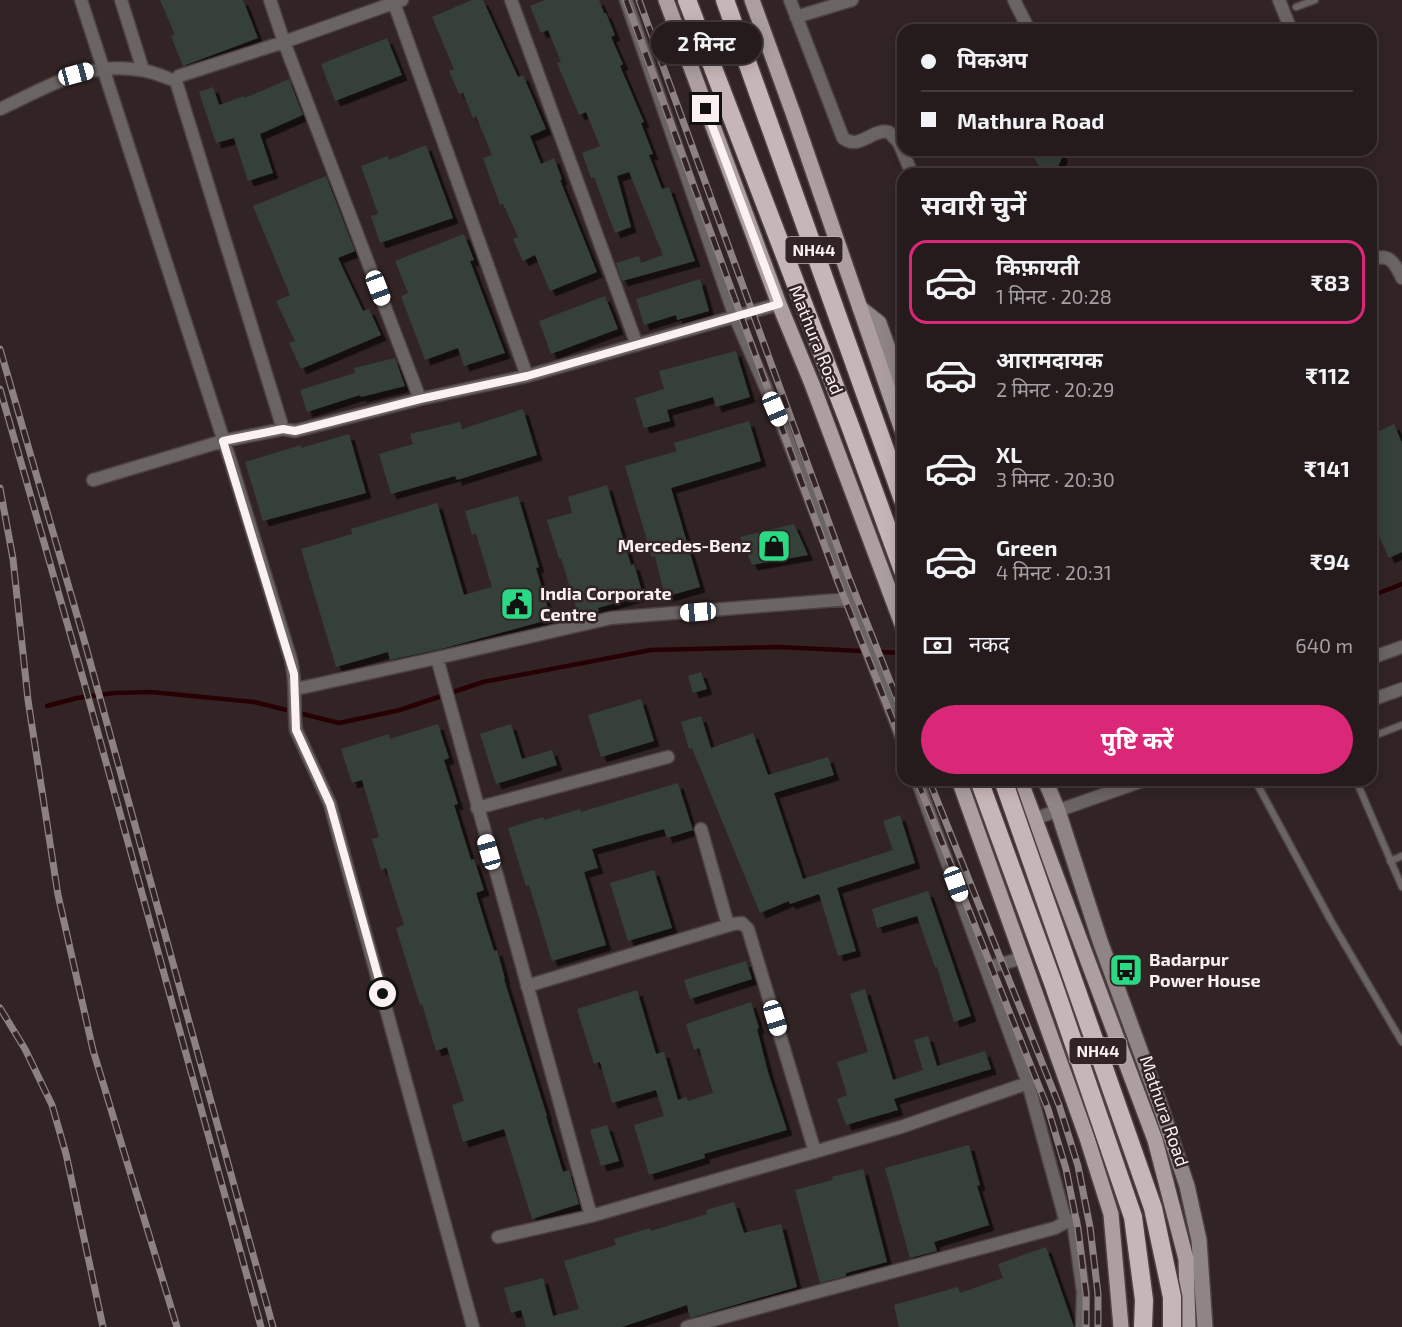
<!DOCTYPE html>
<html lang="hi">
<head>
<meta charset="utf-8">
<style>
	:root { --surface:#261b1c; --page:#322829; --text:#f1f3f6; --muted:#a4a1a3; --line:#42393b; --accent:#db2777 }
	body { margin:0; font-family:"Exo 2","Noto Sans Devanagari",sans-serif; background:var(--page); color:var(--text); height:100vh; display:flex; flex-direction:column; font-size:22px; white-space:nowrap }
	* { box-sizing:border-box; margin:0 }
	p { font-size:20px; color:var(--muted) }
	.icon { flex:none; width:33px; height:33px; fill:none; stroke:currentColor; stroke-width:2; stroke-linecap:round; stroke-linejoin:round }
	.map { position:relative; flex:1; overflow:hidden }
	.details { position:absolute; left:897px; top:168px; width:480px; height:618px; display:flex; flex-direction:column; background:var(--surface); border-radius:18px; box-shadow:0 3px 15px #0003,0 0 0 2px var(--line) }
	.details>* { flex:none }
	.hud { position:absolute; left:897px; top:24px; width:480px; height:132px; border-radius:18px; box-shadow:0 3px 15px #0003,0 0 0 2px var(--line); display:grid; align-content:center; height:132px; padding:0 24px; background:var(--surface) }
	.end { position:absolute; width:27px; height:27px; margin:-14px; border:8px solid #fbf1f2; background:#111; box-shadow:0 0 0 3px #111 }
	.from { border-radius:50% }
	.bubble { position:absolute; height:42px; border-radius:21px; background:var(--surface); box-shadow:0 3px 15px #0003,0 0 0 2px var(--line); font-size:20px; font-weight:700; line-height:42px; text-align:center }
	.car { position:absolute; width:18px; height:36px; margin:-18px -9px; border-radius:8px; box-shadow:0 0 4px 2px #0007; background:linear-gradient(#fff 24%,#345 0 40%,#fff 0 76%,#345 0 86%,#fff 0) }
	.hud b { display:flex; align-items:center; gap:21px; height:57px; font-size:22px }
	.hud b+b { border-top:2px solid var(--line) }
	.hud i { width:15px; height:15px; background:var(--text) }
	ul { padding:0; list-style:none }
	li { display:flex; align-items:center; gap:18px; height:84px; margin:0 12px 9px; padding:0 12px; border:3px solid transparent; border-radius:18px }
	li div { flex:1 }
	li b { display:block; font-size:22px }
	li em { font-style:normal; font-weight:700 }
	li.current { border-color:var(--accent) }
	li>.icon { width:54px; height:54px; stroke-width:1.5 }
	h2 { padding:0 24px; font-size:27px; line-height:72px }
	.pay { display:flex; align-items:center; gap:15px; height:66px; padding:0 24px; font-size:22px }
	.pay p { margin-inline-start:auto }
	.action { display:flex; gap:12px; margin-top:auto; padding:12px 24px }
	.action a { flex:1; height:69px; border-radius:36px; background:var(--accent); color:#fff; font-size:24px; font-weight:700; line-height:69px; text-align:center }
	.map>svg:first-child { display:block }
</style>
</head>
<body>
<div class="map">
<svg width="1402" height="1327" viewBox="0 0 1402 1327">
	<defs>
		<filter id="shadow"><feDropShadow dx="5.5" dy="5.5" stdDeviation="0" flood-color="#0009"/></filter>
	</defs>
	<rect width="100%" height="100%" fill="#322425"/>
	<g fill="none" stroke-linecap="round" stroke-linejoin="round">
		<path stroke="#270004" stroke-width="4.5" d="M 1371,596 L 1402,584
			M 47,706 L 77,698 L 114,693 L 151,692 L 254,702 L 339,723 L 400,710 L 483,682 L 651,650 L 778,647 L 903,653"/>
	</g>
	<path fill="#354039" filter="url(#shadow)" d="M 160,0 L 243,0 L 258,38 L 183,66 L 171,36 L 175,35 Z
		M 472,0 L 483,0 L 518,77 L 523,75 L 546,129 L 530,136 L 541,164 L 554,158 L 562,179 L 560,180 L 597,272 L 550,291 L 535,255 L 523,261 L 513,239 L 518,237 L 503,204 L 500,205 L 483,158 L 492,155 L 476,116 L 473,118 L 463,93 L 459,94 L 449,71 L 454,69 L 432,17 Z
		M 545,0 L 599,0 L 604,13 L 606,13 L 615,35 L 611,37 L 623,64 L 620,66 L 644,122 L 641,123 L 653,154 L 649,155 L 662,189 L 669,187 L 695,261 L 622,281 L 616,263 L 639,256 L 641,263 L 663,255 L 629,172 L 617,176 L 631,227 L 615,233 L 594,177 L 591,178 L 582,153 L 600,146 L 586,112 L 579,115 L 557,63 L 561,62 L 548,30 L 541,33 L 530,6 Z
		M 387,38 L 402,75 L 335,101 L 321,64 Z
		M 289,79 L 303,115 L 260,134 L 273,173 L 248,181 L 234,138 L 216,143 L 199,92 L 213,87 L 219,105 L 244,96 L 245,98 Z
		M 426,145 L 453,218 L 380,243 L 371,216 L 378,214 L 361,166 L 388,156 L 389,160 Z
		M 1037,150 L 1061,150 L 1062,157 L 1059,165 L 1052,170 L 1040,167 L 1035,160 Z
		M 326,176 L 355,251 L 338,258 L 363,311 L 369,309 L 381,335 L 301,369 L 289,343 L 295,341 L 276,301 L 290,295 L 253,206 Z
		M 464,234 L 474,260 L 470,261 L 505,353 L 464,366 L 458,348 L 425,360 L 401,296 L 408,293 L 395,261 Z
		M 700,279 L 709,311 L 677,320 L 676,315 L 644,325 L 636,299 Z
		M 605,296 L 618,329 L 551,354 L 539,321 Z
		M 736,351 L 750,397 L 716,407 L 713,397 L 667,410 L 670,421 L 644,428 L 635,398 L 664,389 L 659,371 Z
		M 395,358 L 405,386 L 361,397 L 360,395 L 307,412 L 300,390 L 355,373 L 354,368 Z
		M 523,409 L 537,455 L 457,480 L 455,476 L 391,494 L 379,454 L 413,444 L 410,434 L 460,422 L 462,429 Z
		M 749,421 L 761,461 L 671,488 L 700,587 L 665,597 L 655,556 L 652,557 L 625,466 L 677,451 L 674,443 Z
		M 1394,424 L 1402,443 L 1402,552 L 1389,558 L 1371,518 L 1371,435 Z
		M 349,434 L 366,493 L 263,521 L 245,462 L 301,445 L 301,448 Z
		M 607,485 L 631,565 L 634,564 L 643,595 L 598,608 L 599,611 L 579,617 L 561,558 L 559,559 L 547,520 L 572,513 L 568,497 Z
		M 518,496 L 539,567 L 536,568 L 551,619 L 441,649 L 390,660 L 388,652 L 336,667 L 301,549 L 352,534 L 351,529 L 437,503 L 464,595 L 492,587 L 476,534 L 472,535 L 465,511 Z
		M 794,524 L 808,555 L 752,565 L 740,537 Z
		M 701,672 L 707,689 L 693,693 L 688,676 Z
		M 641,699 L 654,741 L 601,757 L 588,715 Z
		M 701,716 L 711,748 L 753,733 L 768,775 L 828,757 L 834,775 L 774,793 L 803,879 L 893,850 L 883,821 L 900,815 L 915,863 L 837,888 L 856,951 L 838,956 L 819,894 L 790,904 L 789,901 L 760,913 L 692,748 L 689,749 L 681,722 Z
		M 438,724 L 449,758 L 444,760 L 458,804 L 454,805 L 471,860 L 474,859 L 484,890 L 476,893 L 494,951 L 497,950 L 505,979 L 504,979 L 547,1116 L 546,1116 L 563,1172 L 569,1170 L 579,1204 L 532,1219 L 504,1129 L 463,1142 L 452,1105 L 464,1101 L 447,1047 L 436,1051 L 422,1004 L 420,1005 L 396,928 L 404,925 L 386,868 L 381,870 L 372,839 L 379,837 L 362,780 L 352,783 L 341,749 L 389,734 L 390,739 Z
		M 511,724 L 522,759 L 552,750 L 557,765 L 496,784 L 480,734 Z
		M 678,783 L 693,830 L 667,838 L 664,829 L 592,849 L 598,868 L 584,872 L 606,945 L 552,961 L 529,885 L 526,886 L 508,828 L 543,817 L 544,820 L 580,809 L 581,812 Z
		M 654,870 L 672,928 L 628,941 L 610,883 Z
		M 928,891 L 971,1016 L 954,1022 L 937,967 L 935,967 L 917,916 L 877,928 L 872,909 Z
		M 746,961 L 752,979 L 690,999 L 684,980 Z
		M 865,989 L 893,1080 L 923,1070 L 914,1040 L 928,1036 L 937,1066 L 985,1051 L 991,1069 L 894,1099 L 898,1110 L 846,1125 L 837,1099 L 847,1095 L 837,1062 L 868,1052 L 850,994 Z
		M 637,990 L 656,1054 L 664,1052 L 678,1100 L 686,1097 L 688,1101 L 713,1093 L 699,1048 L 694,1050 L 686,1024 L 751,1002 L 759,1028 L 757,1029 L 768,1072 L 787,1130 L 704,1154 L 705,1158 L 649,1175 L 634,1125 L 664,1116 L 656,1090 L 612,1103 L 600,1062 L 594,1064 L 577,1009 Z
		M 607,1125 L 619,1161 L 601,1166 L 590,1130 Z
		M 969,1145 L 980,1185 L 977,1186 L 989,1225 L 934,1242 L 937,1251 L 910,1258 L 885,1168 Z
		M 863,1169 L 887,1262 L 846,1273 L 846,1276 L 820,1283 L 795,1190 L 833,1180 L 832,1177 Z
		M 734,1202 L 744,1233 L 781,1224 L 797,1287 L 690,1318 L 687,1305 L 622,1327 L 526,1327 L 521,1310 L 511,1313 L 504,1288 L 543,1278 L 553,1316 L 579,1309 L 564,1261 L 616,1245 L 614,1239 L 650,1228 L 651,1231 L 707,1214 L 706,1210 Z
		M 1046,1247 L 1074,1327 L 899,1327 L 894,1305 L 958,1287 L 960,1293 L 1003,1278 L 998,1264 Z"/>
	<g fill="none" stroke-linecap="round" stroke-linejoin="round">
		<defs>
			<path id="lane" d="M 1296,7 L 1315,0
				M 1371,737 L 1402,725
				M 1255,780 L 1331,921 L 1402,1042
				M 1356,780 L 1402,887
				M 1390,861 L 1402,856"/>
			<path id="street" d="M 81,0 L 231,463 L 291,660 C 297,685 293,705 296,730 L 330,804 L 473,1327
				M 121,0 L 143,70
				M 270,0 L 284,42 L 420,399
				M 402,0 L 284,42 L 179,76 L 176,81 L 283,429 L 295,431 L 420,399 L 527,376 L 779,304
				M 511,0 L 637,345
				M 626,0 L 735,317 L 783,427 L 903,741
				M 790,0 L 843,138 C 860,151 872,128 889,132 L 899,143 L 912,174
				M 1014,0 L 1029,30
				M 1279,0 L 1291,30
				M 394,3 L 527,376
				M 796,17 L 852,0
				M 0,109 C 48,87 85,61 140,70 C 152,71 164,77 176,81
				M 1371,260 C 1389,252 1395,263 1402,278
				M 93,480 L 223,441 L 283,429
				M 1371,658 L 1402,647
				M 296,689 L 437,658
				M 1371,700 L 1402,689
				M 477,808 L 668,757
				M 1034,819 L 1145,780
				M 701,829 L 728,925
				M 986,968 L 1023,958
				M 527,986 L 733,924 L 742,923 L 748,929 L 815,1152
				M 591,1216 L 437,658 L 611,618 L 850,599
				M 1065,1219 L 1073,1221 L 1083,1292 L 1082,1327
				M 498,1237 L 591,1216 L 901,1127 L 1028,1083
				M 687,1327 L 1055,1228 L 1064,1223 L 1065,1219 L 1028,1083 L 917,780"/>
			<path id="secondary" d="M 860,308 L 879,323 L 903,390
				M 1045,780 L 1058,811 L 1100,941 L 1159,1102 L 1187,1186 L 1199,1240 L 1205,1327"/>
			<path id="primary" d="M 666,0 L 779,304 L 812,384 L 903,627
				M 752,0 L 793,113 L 903,433
				M 959,780 L 1087,1138 L 1111,1214 L 1121,1327
				M 1020,780 L 1155,1140 L 1186,1259 L 1188,1327"/>
			<path id="highway" d="M 687,0 L 849,423 L 903,571
				M 725,0 L 903,500"/>
		</defs>
		<use href="#lane" stroke="#4e4142" stroke-width="9"/>
		<use href="#street" stroke="#4e4142" stroke-width="15"/>
		<use href="#secondary" stroke="#4e4142" stroke-width="18"/>
		<use href="#primary" stroke="#4e4142" stroke-width="18"/>
		<use href="#highway" stroke="#4e4142" stroke-width="21"/>
		<use href="#lane" stroke="#6b6464" stroke-width="6"/>
		<use href="#street" stroke="#6b6464" stroke-width="12"/>
		<use href="#secondary" stroke="#908585" stroke-width="15"/>
		<use href="#primary" stroke="#ad9f9f" stroke-width="15"/>
		<use href="#highway" stroke="#c7b6b7" stroke-width="18"/>
		<defs>
			<path id="rail" d="M 626,0 L 838,582 L 903,746
				M 639,0 L 849,578 L 903,714
				M 0,349 L 83,636 L 273,1327
				M 0,389 L 84,682 L 261,1327
				M 0,488 L 13,559 L 28,700 L 58,895 L 93,1050 L 177,1327
				M 917,780 L 1048,1109 L 1066,1169 L 1078,1229 L 1086,1295 L 1086,1327
				M 929,780 L 1059,1105 L 1078,1166 L 1090,1227 L 1098,1294 L 1098,1327
				M 0,1008 L 25,1049 L 52,1105 L 66,1154 L 103,1327"/>
		</defs>
		<use href="#rail" stroke="#8d8182" stroke-width="7"/>
		<use href="#rail" stroke="#322425" stroke-width="4.5" stroke-dasharray="14" stroke-linecap="butt"/>
		<defs>
			<path id="highway-bridge" d="M 979,780 L 1053,983 L 1133,1217 L 1144,1300 L 1143,1327
				M 1003,780 L 1153,1208 L 1172,1297 L 1172,1327"/>
		</defs>
		<use href="#highway-bridge" stroke="#4e4142" stroke-width="21" stroke-linecap="butt"/>
		<use href="#highway-bridge" stroke="#c7b6b7" stroke-width="18"/>
	</g>
	<g fill="none" stroke-linecap="round" stroke-linejoin="round">
		<path stroke="#fbf1f2" stroke-width="8" d="M 383,994 L 330,804 L 296,730 L 294,674 L 223,441 L 283,429 L 295,431 L 420,399 L 527,376 L 779,304 L 706,109"/>
	</g>
	<defs>
		<symbol id="shop-square" viewBox="-11 -11 22 22"><rect x="-9" y="-9" width="18" height="18" rx="4" fill="#2bd884" stroke="#322425"/><path d="M-5-2.5h2.3a2.7 3.5 0 0 1 5.4 0H5L5.5 6h-11ZM-1.5-2.5h3a1.5 2.3 0 0 0-3 0Z" fill="#111"/></symbol>
		<symbol id="civic-square" viewBox="-11 -11 22 22"><rect x="-9" y="-9" width="18" height="18" rx="4" fill="#2bd884" stroke="#322425"/><path d="M-.6-6.5H3V-4.5H.6V-3L4-1V1h2V6H-6V1h2V-1L-.6-3ZM-1.2 2.5V6h2.4V2.5Z" fill="#111"/></symbol>
		<symbol id="bus-square" viewBox="-11 -11 22 22"><rect x="-9" y="-9" width="18" height="18" rx="4" fill="#2bd884" stroke="#322425"/><path d="M-5-6H5V4H4V6H2V4H-2V6H-4V4H-5ZM-3.5-4V0h7V-4ZM-3.5 1.2v1.5H-2V1.2ZM2 1.2v1.5H3.5V1.2Z" fill="#111"/></symbol>
	</defs>
	<g fill-rule="evenodd">
		<use href="#shop-square" x="755" y="527" width="38" height="38"/>
		<use href="#civic-square" x="498" y="585" width="38" height="38"/>
		<use href="#bus-square" x="1107" y="951" width="38" height="38"/>
	</g>
	<g text-anchor="middle" stroke-width="5" stroke-linejoin="round" paint-order="stroke">
		<g fill="#322425" stroke="#bfb4b4" stroke-width="1.5">
			<rect x="785.5" y="237" width="57" height="26" rx="4.5"/>
			<rect x="1069.5" y="1038" width="57" height="26" rx="4.5"/>
		</g>
		<g font-size="16" font-weight="bold" fill="#fbf1f2">
			<text x="814" y="256">NH44</text>
			<text x="1098" y="1057">NH44</text>
		</g>
		<g font-size="18" fill="#fbf1f2" stroke="#322425">
			<text transform="translate(816 340) rotate(68)" y="6">Mathura Road</text>
			<text transform="translate(1164 1111) rotate(71)" y="6">Mathura Road</text>
		</g>
		<g font-size="18" font-weight="bold" fill="#fbf1f2" stroke="#322425" text-anchor="start">
			<text x="751" y="552" text-anchor="end">Mercedes-Benz</text>
			<text x="540" y="600">India Corporate<tspan x="540" dy="21">Centre</tspan></text>
			<text x="1149" y="966">Badarpur<tspan x="1149" dy="21">Power House</tspan></text>
		</g>
	</g>
</svg>
<i class="end from" style="left:383px;top:994px"></i>
<i class="end" style="left:706px;top:109px"></i>
<div class="bubble" style="left:651px;top:22px;width:111px">2 मिनट</div>
<i class="car" style="left:76px;top:74px;rotate:75deg"></i>
<i class="car" style="left:378px;top:288px;rotate:159deg"></i>
<i class="car" style="left:775px;top:409px;rotate:157deg"></i>
<i class="car" style="left:698px;top:612px;rotate:266deg"></i>
<i class="car" style="left:489px;top:852px;rotate:344deg"></i>
<i class="car" style="left:956px;top:884px;rotate:160deg"></i>
<i class="car" style="left:775px;top:1018px;rotate:163deg"></i>
<div class="hud">
<b><i class="from"></i>पिकअप</b>
<b><i></i>Mathura Road</b>
</div>
<section class="details">
<h2>सवारी चुनें</h2>
<ul>
<li class="current"><svg class="icon" aria-label="car" viewBox="0 0 24 24"><path d="M5 17H2v-5l4-1 3-4h7l3 4 3 1v5h-3M9 17h6M6 11h13"/><circle cx="7" cy="17" r="2"/><circle cx="17" cy="17" r="2"/></svg><div><b>किफ़ायती</b><p>1 मिनट · 20:28</p></div><em>₹83</em></li>
<li><svg class="icon" aria-label="car" viewBox="0 0 24 24"><path d="M5 17H2v-5l4-1 3-4h7l3 4 3 1v5h-3M9 17h6M6 11h13"/><circle cx="7" cy="17" r="2"/><circle cx="17" cy="17" r="2"/></svg><div><b>आरामदायक</b><p>2 मिनट · 20:29</p></div><em>₹112</em></li>
<li><svg class="icon" aria-label="car" viewBox="0 0 24 24"><path d="M5 17H2v-5l4-1 3-4h7l3 4 3 1v5h-3M9 17h6M6 11h13"/><circle cx="7" cy="17" r="2"/><circle cx="17" cy="17" r="2"/></svg><div><b>XL</b><p>3 मिनट · 20:30</p></div><em>₹141</em></li>
<li><svg class="icon" aria-label="car" viewBox="0 0 24 24"><path d="M5 17H2v-5l4-1 3-4h7l3 4 3 1v5h-3M9 17h6M6 11h13"/><circle cx="7" cy="17" r="2"/><circle cx="17" cy="17" r="2"/></svg><div><b>Green</b><p>4 मिनट · 20:31</p></div><em>₹94</em></li>
</ul>
<div class="pay"><svg class="icon" aria-label="cash" viewBox="0 0 24 24"><path d="M3 7h18v10H3z"/><circle cx="12" cy="12" r="2"/></svg>नकद<p>640 m</p></div>
<div class="action"><a>पुष्टि करें</a></div>
</section>
</div>
</body>
</html>
